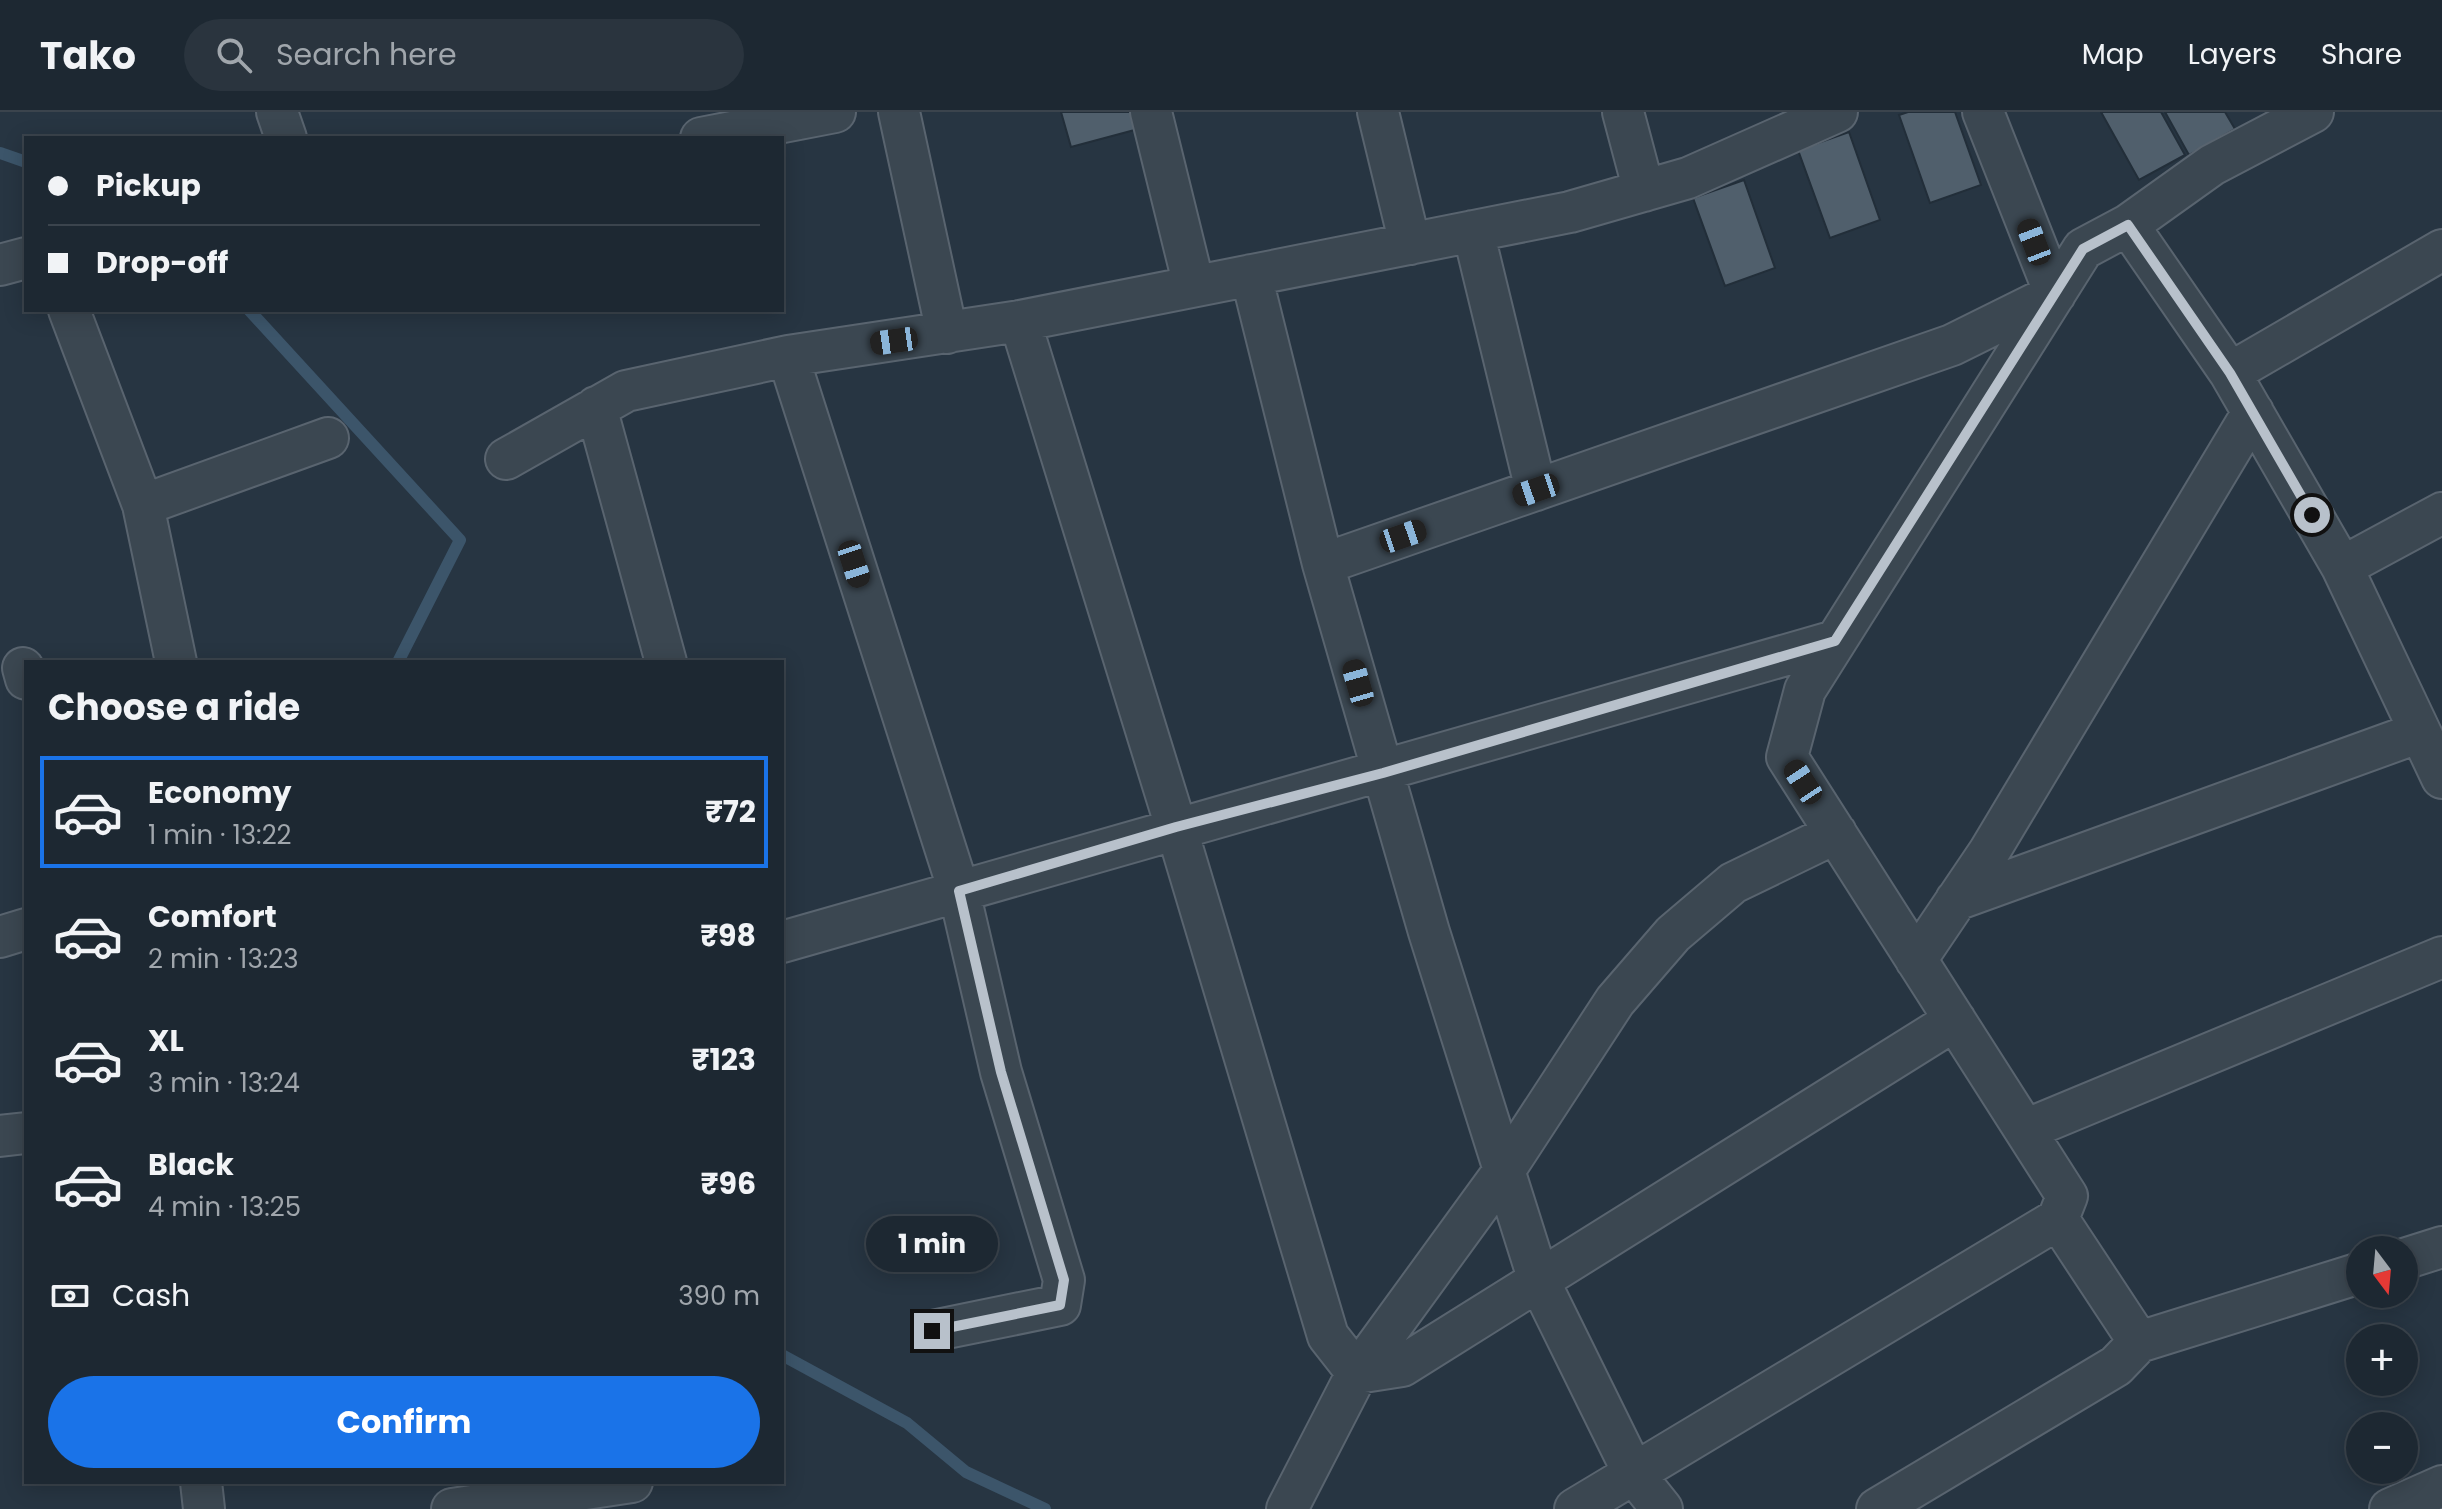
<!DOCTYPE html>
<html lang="en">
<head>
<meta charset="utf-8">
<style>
	:root { --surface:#1d2832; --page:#2a343e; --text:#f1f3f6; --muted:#a0a6ac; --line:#3b444d; --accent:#1a73e8 }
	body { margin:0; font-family:Poppins,sans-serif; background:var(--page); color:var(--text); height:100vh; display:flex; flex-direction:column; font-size:30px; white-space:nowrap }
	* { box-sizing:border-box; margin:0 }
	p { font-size:26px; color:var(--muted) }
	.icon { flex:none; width:44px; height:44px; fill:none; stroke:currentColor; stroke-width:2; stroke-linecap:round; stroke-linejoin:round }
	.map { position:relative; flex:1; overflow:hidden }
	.panel { position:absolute; left:24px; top:548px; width:760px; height:824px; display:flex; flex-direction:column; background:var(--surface); border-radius:0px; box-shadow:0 4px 20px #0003,0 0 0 2px var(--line) }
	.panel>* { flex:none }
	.top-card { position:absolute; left:24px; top:24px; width:760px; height:176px; border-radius:0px; box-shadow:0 4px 20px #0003,0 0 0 2px var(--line); display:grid; align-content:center; height:176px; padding:0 24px; background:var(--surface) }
	.needle { width:52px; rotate:164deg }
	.buttons { position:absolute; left:2346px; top:1124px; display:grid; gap:16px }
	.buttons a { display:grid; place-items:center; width:72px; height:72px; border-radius:50%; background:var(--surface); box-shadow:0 4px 20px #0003,0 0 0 2px var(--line); font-size:40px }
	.end { position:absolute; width:36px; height:36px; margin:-18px; border:10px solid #b8c1cb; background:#111; box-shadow:0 0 0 4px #111 }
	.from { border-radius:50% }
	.bubble { position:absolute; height:56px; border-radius:28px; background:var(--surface); box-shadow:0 4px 20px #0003,0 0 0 2px var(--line); font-size:26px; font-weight:700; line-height:56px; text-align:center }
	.car { position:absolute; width:24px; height:48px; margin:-24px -12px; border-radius:10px; box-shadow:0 0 6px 2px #0007; background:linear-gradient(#222 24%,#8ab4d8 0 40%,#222 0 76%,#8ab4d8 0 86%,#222 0) }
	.top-card b { display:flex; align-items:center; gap:28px; height:76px; font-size:30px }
	.top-card b+b { border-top:2px solid var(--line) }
	.top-card i { width:20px; height:20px; background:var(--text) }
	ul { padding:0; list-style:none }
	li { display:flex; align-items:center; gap:24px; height:112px; margin:0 16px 12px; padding:0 8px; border:4px solid transparent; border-radius:0px }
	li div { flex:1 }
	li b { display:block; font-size:30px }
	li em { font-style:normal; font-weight:700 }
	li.active { border-color:var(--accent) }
	li>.icon { width:72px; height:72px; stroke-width:1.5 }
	h2 { padding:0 24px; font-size:36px; line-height:96px }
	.pay { display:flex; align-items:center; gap:20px; height:88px; padding:0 24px; font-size:30px }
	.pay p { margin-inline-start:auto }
	.cta { display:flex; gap:16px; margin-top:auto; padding:16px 24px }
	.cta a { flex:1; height:92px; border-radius:48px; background:var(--accent); color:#fff; font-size:32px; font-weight:700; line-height:92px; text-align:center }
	header { display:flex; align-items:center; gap:48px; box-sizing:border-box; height:112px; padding:0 40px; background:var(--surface); border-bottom:2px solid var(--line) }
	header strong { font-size:38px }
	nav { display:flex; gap:44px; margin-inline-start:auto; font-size:28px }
	.search { width:560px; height:72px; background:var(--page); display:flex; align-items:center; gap:20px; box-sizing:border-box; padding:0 28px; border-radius:44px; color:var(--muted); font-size:30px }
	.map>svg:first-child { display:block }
</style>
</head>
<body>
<header>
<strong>Tako</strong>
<div class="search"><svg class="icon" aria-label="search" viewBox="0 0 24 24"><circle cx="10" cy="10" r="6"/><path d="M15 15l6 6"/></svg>Search here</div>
<nav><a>Map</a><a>Layers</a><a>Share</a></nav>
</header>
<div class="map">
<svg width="2442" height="1397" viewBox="0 0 2442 1397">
	<rect width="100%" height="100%" fill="#273542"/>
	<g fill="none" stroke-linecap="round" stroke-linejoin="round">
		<path stroke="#3c556a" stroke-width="12" d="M 0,41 L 26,50
			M 249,198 L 460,428 L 398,550
			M 782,1243 L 907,1311 L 966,1360 L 1045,1397"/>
	</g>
	<path fill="#505f6c" stroke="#222e39" stroke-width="2" d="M 1061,0 L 1138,0 L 1142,16 L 1071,35 Z
		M 1908,0 L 1955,0 L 1981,73 L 1930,91 L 1899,3 Z
		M 2101,0 L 2161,0 L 2185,43 L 2139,68 Z
		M 2165,0 L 2225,0 L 2235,17 L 2189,43 Z
		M 1849,20 L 1880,108 L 1830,126 L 1798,38 Z
		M 1744,68 L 1775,156 L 1725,174 L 1693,86 Z"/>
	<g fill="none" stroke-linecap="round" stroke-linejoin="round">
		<defs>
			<path id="minor" d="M 277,0 L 286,26
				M 899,0 L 947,221
				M 1151,0 L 1194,174
				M 1378,0 L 1410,132
				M 1623,0 L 1644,79
				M 701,26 L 835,0
				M 2128,113 L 2212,53 L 2313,0
				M 1473,119 L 1536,378
				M 2442,138 L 2230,261 L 2342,455 L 2442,666
				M 0,153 L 26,146
				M 1251,163 L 1323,452
				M 69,198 L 143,393 L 176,550
				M 1020,209 L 1176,715 L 1328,1224 L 1357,1261 L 1402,1254 L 1955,908
				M 788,244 L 959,779 L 1001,960 L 1064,1168 L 1060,1193 L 932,1219
				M 596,295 L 666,550
				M 506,347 L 626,279 L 788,244 L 1020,209 L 1570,100 L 1688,66 L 1837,0
				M 143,393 L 328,326
				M 2342,455 L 2442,401
				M 23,556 L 26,567
				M 1956,788 L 2420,620
				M 0,825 L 26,817
				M 782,830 C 1132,728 1484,631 1835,529
				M 1916,848 L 1989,740 L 2253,300
				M 2025,1018 L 2442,845
				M 0,1024 L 26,1021
				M 2058,1107 L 2139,1230
				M 2404,1147 L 2442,1135
				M 201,1370 L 204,1397
				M 452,1397 L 632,1370
				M 1287,1397 L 1357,1261 L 1504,1059 L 1615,889 L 1673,822 L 1733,771 L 1836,721
				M 1575,1397 L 2058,1107 L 2067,1084 L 1787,645 L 1805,578 L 2083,137 L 2128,113 L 2230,261
				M 1662,1397 L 1634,1362 L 1539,1169 L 1429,820 L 1323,452 L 1952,233 L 2055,182 L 1983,0
				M 1877,1397 L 2116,1254 L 2139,1230 L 2360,1161
				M 2390,1397 L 2442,1374"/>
		</defs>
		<use href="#minor" stroke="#59646f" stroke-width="44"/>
		<use href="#minor" stroke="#3b4751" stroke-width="40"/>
	</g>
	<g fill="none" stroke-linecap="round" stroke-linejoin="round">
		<path stroke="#b8c1cb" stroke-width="10" d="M 932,1219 L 1060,1193 L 1064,1168 L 1001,960 L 959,779 L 1176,715 L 1383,661 L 1835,529 L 2083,137 L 2128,113 L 2230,261 L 2312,403"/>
	</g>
</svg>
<div class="buttons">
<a><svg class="needle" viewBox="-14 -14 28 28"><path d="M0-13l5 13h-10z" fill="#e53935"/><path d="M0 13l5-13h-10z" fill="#a0a6ac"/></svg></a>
<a>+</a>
<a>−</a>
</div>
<i class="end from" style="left:2312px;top:403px"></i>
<i class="end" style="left:932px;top:1219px"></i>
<div class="bubble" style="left:866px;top:1104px;width:132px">1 min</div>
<i class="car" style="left:2034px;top:130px;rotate:339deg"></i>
<i class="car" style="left:894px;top:229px;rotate:262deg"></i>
<i class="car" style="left:1536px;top:378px;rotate:251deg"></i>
<i class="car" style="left:1403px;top:424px;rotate:71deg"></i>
<i class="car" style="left:854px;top:452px;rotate:162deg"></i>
<i class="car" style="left:1358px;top:571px;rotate:344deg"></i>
<i class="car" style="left:1803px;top:670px;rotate:327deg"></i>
<div class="top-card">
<b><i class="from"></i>Pickup</b>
<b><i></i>Drop-off</b>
</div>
<section class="panel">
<h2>Choose a ride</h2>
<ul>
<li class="active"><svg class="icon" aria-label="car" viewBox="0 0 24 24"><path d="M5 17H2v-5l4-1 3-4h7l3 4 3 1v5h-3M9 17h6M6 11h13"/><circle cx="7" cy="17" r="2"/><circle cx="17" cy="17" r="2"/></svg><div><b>Economy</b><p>1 min · 13:22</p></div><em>₹72</em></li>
<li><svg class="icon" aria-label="car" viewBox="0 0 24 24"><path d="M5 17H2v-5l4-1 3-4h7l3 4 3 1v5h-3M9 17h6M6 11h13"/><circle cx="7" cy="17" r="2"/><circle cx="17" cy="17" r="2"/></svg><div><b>Comfort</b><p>2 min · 13:23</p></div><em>₹98</em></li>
<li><svg class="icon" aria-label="car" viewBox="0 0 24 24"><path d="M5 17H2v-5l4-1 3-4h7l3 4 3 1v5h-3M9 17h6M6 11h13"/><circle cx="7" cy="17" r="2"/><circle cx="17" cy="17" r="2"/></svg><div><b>XL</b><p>3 min · 13:24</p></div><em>₹123</em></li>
<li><svg class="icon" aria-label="car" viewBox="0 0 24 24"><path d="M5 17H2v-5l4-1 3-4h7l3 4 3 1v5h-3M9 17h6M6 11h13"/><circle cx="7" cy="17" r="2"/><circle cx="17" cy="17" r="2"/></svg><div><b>Black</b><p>4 min · 13:25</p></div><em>₹96</em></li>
</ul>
<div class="pay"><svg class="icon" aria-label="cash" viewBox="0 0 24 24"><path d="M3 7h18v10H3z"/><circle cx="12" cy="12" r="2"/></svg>Cash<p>390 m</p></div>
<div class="cta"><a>Confirm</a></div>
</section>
</div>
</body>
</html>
